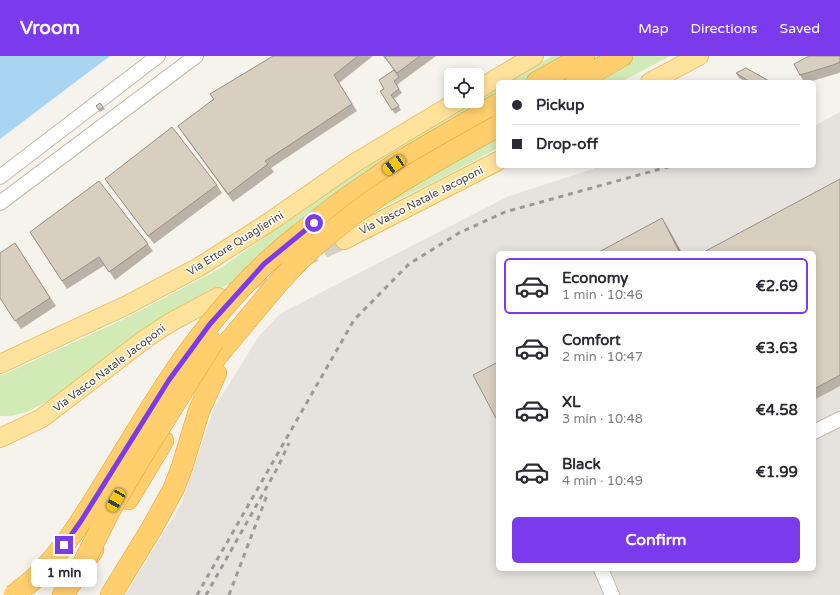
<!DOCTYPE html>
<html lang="en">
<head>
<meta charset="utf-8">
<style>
	:root { --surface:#fff; --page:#f2f2f3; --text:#2b2b33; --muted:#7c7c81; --line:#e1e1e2; --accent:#7c3aed }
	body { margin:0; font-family:"Varela Round",sans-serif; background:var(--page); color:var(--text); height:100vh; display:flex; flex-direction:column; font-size:15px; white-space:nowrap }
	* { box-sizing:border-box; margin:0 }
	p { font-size:13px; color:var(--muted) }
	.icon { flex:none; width:22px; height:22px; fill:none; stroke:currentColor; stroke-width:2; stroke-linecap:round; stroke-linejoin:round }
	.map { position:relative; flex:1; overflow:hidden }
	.side { position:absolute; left:496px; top:195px; width:320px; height:320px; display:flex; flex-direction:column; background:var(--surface); border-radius:6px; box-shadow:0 2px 10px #0003 }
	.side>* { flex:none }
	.hud { position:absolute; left:496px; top:24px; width:320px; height:88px; border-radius:6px; box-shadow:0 2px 10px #0003; display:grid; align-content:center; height:88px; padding:0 16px; background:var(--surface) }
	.buttons { position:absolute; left:444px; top:12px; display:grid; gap:8px }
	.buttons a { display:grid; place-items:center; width:40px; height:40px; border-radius:6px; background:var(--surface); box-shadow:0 2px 10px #0003; font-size:20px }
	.end { position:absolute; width:18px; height:18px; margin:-9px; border:5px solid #7c3aed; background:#fff; box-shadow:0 0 0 2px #fff }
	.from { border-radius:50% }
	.bubble { position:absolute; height:28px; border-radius:6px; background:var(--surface); box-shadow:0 2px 10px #0003; font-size:13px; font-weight:700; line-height:28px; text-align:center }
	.car { position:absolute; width:12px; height:24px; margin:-12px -6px; border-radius:5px; box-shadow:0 0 3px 1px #0007; background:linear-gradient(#f5c518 24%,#345 0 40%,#f5c518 0 76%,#345 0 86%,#f5c518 0) }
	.hud b { display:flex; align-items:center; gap:14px; height:38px; font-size:15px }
	.hud b+b { border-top:1px solid var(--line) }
	.hud i { width:10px; height:10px; background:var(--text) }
	ul { padding:7px 0 0; list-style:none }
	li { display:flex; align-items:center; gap:12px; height:56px; margin:0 8px 6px; padding:0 8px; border:2px solid transparent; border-radius:6px }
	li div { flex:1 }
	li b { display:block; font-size:15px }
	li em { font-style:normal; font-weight:700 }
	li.on { border-color:var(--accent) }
	li>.icon { width:36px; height:36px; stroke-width:1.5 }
	.button { display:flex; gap:8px; margin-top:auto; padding:8px 16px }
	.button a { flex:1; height:46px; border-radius:6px; background:var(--accent); color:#fff; font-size:16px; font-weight:700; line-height:46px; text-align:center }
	header { display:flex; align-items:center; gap:24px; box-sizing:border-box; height:56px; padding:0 20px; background:var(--accent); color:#fff }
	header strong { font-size:19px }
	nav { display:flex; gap:22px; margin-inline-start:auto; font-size:14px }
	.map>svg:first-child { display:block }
</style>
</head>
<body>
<header>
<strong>Vroom</strong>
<nav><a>Map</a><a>Directions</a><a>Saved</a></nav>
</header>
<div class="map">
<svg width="840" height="539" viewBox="0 0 840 539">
	<rect width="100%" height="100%" fill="#f6f3ec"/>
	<path fill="#e6e2dd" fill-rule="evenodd" d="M 840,56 L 840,539 L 125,539 L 181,449 L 214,352 L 259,280 L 281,257 L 509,140 L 602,110 L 814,110 L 814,70 ZM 498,197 L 814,197 L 814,513 L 498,513 Z"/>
	<path fill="#d2eab5" d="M 552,0 L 670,0 L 621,26 L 508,26 Z
		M 498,32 L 498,92 L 438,124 L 209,238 L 129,285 L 46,346 L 27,356 L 11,360 L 0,360 L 0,320 L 118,266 L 221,212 L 364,110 Z"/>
	<path fill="#a9d4f2" d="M 0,0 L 110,0 L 0,83 Z"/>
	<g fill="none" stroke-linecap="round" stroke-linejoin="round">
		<path stroke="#d4d0c8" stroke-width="18" stroke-dasharray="18 9" stroke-linecap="butt" d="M 249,226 L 344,184"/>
		<defs>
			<path id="minor" d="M 0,121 L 158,0
				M 0,147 L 196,0
				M 814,376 L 840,363
				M 601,513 L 612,539"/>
			<path id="major" d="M 650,26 L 699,0
				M 477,34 L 534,0
				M 344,184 L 498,105
				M 0,308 L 127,249 L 199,211 L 271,165 L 353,108 L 458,45
				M 0,382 L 42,362 L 145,283 L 171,266 L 218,241"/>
			<path id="highway" d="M 537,26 L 584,0
				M 576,26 L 622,0
				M 300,178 L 334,151 L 394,109 L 498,48
				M 197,329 L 217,300 L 247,264
				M 128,443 L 163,385
				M 63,539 L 93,494
				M 111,539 L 152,472 L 174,432 L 182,411 L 199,355 L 216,317"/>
		</defs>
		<use href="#minor" stroke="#c2bbae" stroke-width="16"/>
		<use href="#major" stroke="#e6c16a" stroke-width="20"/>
		<use href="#highway" stroke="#e0a43c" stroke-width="22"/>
		<use href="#minor" stroke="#fff" stroke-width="14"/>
		<use href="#major" stroke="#ffe39c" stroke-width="18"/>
		<use href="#highway" stroke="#ffcf6e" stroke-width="21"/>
		<path stroke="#9a9a9a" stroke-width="3" stroke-dasharray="5 5" stroke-linecap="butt" d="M 197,539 L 354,264 L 409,208 L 459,177 L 505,156 L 671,110
			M 206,539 L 278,411 L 289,387
			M 229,539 L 267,439"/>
		<defs>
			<path id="highway-bridge" d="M 247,264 C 269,238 291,210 317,188 C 337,171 358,154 380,139 C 418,114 458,92 498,70
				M 83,508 L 109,456 L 137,408 L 213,286
				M 14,539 C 22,532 32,526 39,518 C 64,493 82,464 100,435 C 123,398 145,360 169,324 C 205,270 248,218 300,178"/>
		</defs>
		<use href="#highway-bridge" stroke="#e0a43c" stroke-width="22" stroke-linecap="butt"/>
		<use href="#highway-bridge" stroke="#ffcf6e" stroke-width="21"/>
	</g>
	<path fill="#bab2a6" d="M 273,0 L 373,0 L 339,27 L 357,55 L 271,112 L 274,116 L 233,146 L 183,78 L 213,43 L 210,38 Z
		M 383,0 L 436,0 L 402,25 L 397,29 L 402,37 L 394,43 L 401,54 L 395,58 L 380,35 L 384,33 L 394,14 Z
		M 840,0 L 840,16 L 839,17 L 809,26 L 804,26 L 800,19 Z
		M 736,17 L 771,26 L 746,26 L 739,22 Z
		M 100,47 L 105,53 L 100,56 L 96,50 Z
		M 105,123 L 217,129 L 222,137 L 154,188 Z
		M 840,123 L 840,330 L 814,344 L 814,197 Z
		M 30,176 L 148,188 L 153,195 L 115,224 L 105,209 L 67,233 Z
		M 15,187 L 56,250 L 21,273 L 0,242 Z"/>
	<path fill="#979187" d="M 662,162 L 667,170 L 682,197 L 680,197 Z"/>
	<path fill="#d8cfc1" stroke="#979187" d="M 273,0 L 358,0 L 334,19 L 352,48 L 265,105 L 268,108 L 228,138 L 178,70 L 214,43 L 210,38 Z
		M 384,0 L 420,0 L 397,17 Z
		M 809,0 L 840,0 L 840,6 L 833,9 L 800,19 L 794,8 Z
		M 746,12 L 771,26 L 750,26 L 736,17 Z
		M 394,14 L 399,21 L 394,25 L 399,33 L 391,39 L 399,50 L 392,54 L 380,35 L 384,33 L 379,24 Z
		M 100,47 L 103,51 L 99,54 L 96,50 Z
		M 172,71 L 217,129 L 148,180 L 105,123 Z
		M 840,123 L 840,319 L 814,333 L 814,197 L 702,197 Z
		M 99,125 L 148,188 L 109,216 L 99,201 L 62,225 L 30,176 Z
		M 662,162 L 680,197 L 597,197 Z
		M 15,187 L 50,242 L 15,265 L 0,242 L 0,197 Z
		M 498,306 L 498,366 L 473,319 Z"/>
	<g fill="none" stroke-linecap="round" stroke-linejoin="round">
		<path stroke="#7c3aed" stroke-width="5" d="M 64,489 L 81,465 L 169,324 L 210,268 L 264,208 L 314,167"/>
	</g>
	<g text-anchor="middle" stroke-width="3" stroke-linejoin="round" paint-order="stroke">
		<g font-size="11" fill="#4b4439" stroke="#fff">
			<text transform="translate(421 144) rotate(-27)" y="4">Via Vasco Natale Jacoponi</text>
			<text transform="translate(235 187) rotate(-32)" y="4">Via Ettore Quaglierini</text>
			<text transform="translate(109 312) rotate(-37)" y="4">Via Vasco Natale Jacoponi</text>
		</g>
	</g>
</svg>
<div class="buttons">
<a><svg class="icon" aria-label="locate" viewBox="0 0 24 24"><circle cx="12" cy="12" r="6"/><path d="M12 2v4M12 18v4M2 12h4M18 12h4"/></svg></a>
</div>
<i class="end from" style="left:314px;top:167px"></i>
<i class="end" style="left:64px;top:489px"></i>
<div class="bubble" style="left:31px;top:503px;width:66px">1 min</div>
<i class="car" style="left:394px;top:109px;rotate:236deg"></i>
<i class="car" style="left:116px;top:444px;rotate:210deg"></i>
<div class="hud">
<b><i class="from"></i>Pickup</b>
<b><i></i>Drop-off</b>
</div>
<section class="side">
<ul>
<li class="on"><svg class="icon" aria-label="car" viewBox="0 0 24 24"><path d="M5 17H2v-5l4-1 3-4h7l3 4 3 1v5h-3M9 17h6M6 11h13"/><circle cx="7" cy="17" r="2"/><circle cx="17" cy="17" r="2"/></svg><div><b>Economy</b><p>1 min · 10:46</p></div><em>€2.69</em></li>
<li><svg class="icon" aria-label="car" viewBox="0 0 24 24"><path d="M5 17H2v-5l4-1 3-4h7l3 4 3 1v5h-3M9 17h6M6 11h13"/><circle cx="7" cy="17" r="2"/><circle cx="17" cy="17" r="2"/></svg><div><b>Comfort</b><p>2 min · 10:47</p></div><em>€3.63</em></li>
<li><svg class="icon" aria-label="car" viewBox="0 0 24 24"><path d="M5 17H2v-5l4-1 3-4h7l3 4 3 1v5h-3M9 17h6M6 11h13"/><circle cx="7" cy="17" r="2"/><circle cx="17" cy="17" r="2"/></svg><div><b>XL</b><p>3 min · 10:48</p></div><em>€4.58</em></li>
<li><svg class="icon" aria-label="car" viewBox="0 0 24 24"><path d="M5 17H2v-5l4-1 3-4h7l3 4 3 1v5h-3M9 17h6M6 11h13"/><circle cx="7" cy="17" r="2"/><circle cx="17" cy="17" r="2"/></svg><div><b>Black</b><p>4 min · 10:49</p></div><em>€1.99</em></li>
</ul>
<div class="button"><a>Confirm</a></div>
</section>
</div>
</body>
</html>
